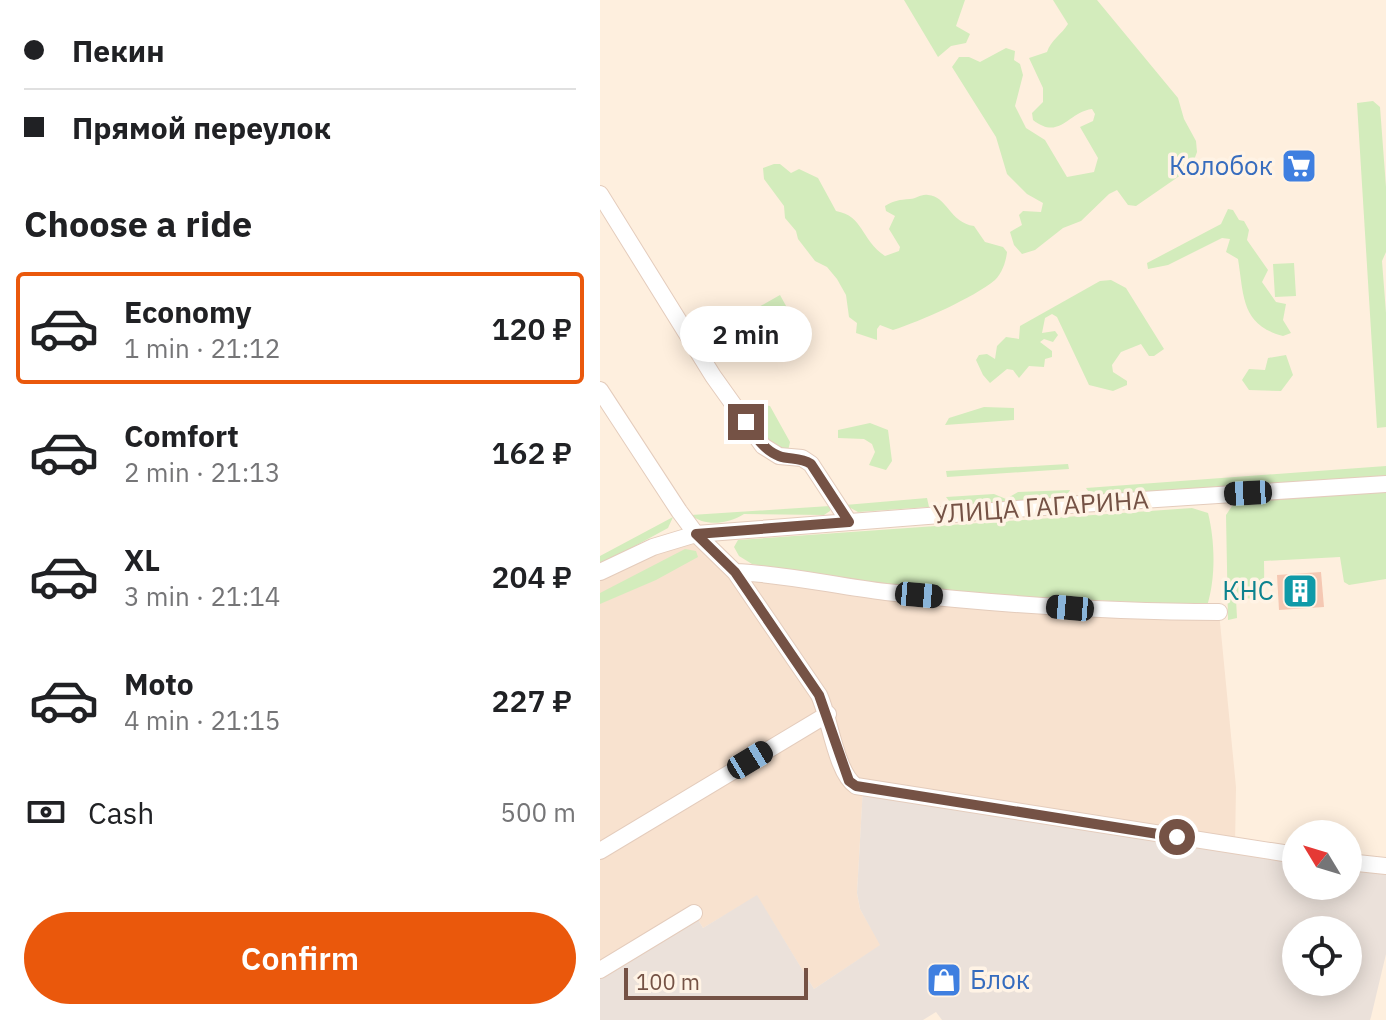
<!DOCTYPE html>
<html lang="en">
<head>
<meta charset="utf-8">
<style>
	:root { --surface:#fff; --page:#f6f6f6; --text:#202124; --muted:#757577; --line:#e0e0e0; --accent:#ea580c }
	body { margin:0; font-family:"IBM Plex Sans",sans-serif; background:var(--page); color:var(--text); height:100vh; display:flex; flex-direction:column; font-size:30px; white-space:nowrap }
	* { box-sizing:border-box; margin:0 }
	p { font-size:26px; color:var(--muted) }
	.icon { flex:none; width:44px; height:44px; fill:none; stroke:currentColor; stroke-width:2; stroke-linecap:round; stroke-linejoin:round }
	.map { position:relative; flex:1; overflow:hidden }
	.sheet { display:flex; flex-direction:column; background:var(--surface); width:600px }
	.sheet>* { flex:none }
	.guide { display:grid; align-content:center; height:176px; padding:0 24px; background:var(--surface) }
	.needle { width:52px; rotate:308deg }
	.fabs { position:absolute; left:682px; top:820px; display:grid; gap:16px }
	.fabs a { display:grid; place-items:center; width:80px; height:80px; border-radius:50%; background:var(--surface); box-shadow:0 4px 20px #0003; font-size:40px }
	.scale { position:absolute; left:24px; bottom:20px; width:184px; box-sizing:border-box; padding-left:8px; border:4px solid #755245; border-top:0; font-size:22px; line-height:28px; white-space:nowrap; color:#755245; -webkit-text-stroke:6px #fff3e5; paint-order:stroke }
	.end { position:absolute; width:36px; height:36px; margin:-18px; border:10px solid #755245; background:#fff; box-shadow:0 0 0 4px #fff }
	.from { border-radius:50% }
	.bubble { position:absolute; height:56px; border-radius:28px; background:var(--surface); box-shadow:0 4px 20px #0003; font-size:26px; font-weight:600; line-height:56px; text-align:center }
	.car { position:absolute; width:24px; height:48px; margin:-24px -12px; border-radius:10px; box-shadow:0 0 6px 2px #0007; background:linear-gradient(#222 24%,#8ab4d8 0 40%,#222 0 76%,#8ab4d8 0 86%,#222 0) }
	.guide b { display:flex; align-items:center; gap:28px; height:76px; font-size:30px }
	.guide b+b { border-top:2px solid var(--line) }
	.guide i { width:20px; height:20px; background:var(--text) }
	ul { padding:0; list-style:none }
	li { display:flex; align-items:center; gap:24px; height:112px; margin:0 16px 12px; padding:0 8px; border:4px solid transparent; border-radius:8px }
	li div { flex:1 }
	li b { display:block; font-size:30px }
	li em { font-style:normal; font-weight:600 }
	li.current { border-color:var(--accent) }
	li>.icon { width:72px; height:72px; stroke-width:1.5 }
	h2 { padding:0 24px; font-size:36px; line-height:96px }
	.pay { display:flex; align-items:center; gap:20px; height:88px; padding:0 24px; font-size:30px }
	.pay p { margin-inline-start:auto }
	.cta { display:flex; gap:16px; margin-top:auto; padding:16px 24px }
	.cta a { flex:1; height:92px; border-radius:48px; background:var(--accent); color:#fff; font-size:32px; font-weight:600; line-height:92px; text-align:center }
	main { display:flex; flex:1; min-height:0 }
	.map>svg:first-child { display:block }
</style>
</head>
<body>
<main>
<section class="sheet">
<div class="guide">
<b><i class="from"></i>Пекин</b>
<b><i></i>Прямой переулок</b>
</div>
<h2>Choose a ride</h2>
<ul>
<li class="current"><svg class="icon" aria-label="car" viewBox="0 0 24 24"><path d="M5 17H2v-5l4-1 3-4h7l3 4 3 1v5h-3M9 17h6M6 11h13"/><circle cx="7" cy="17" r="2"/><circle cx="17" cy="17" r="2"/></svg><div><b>Economy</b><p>1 min · 21:12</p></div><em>120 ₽</em></li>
<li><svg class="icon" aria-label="car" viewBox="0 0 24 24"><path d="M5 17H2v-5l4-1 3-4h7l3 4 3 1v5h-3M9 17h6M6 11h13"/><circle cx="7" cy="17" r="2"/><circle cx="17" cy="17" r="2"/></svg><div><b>Comfort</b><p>2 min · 21:13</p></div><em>162 ₽</em></li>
<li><svg class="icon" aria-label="car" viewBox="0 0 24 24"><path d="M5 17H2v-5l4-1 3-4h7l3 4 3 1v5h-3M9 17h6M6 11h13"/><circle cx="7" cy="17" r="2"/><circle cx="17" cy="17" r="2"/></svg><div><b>XL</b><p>3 min · 21:14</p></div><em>204 ₽</em></li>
<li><svg class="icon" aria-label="car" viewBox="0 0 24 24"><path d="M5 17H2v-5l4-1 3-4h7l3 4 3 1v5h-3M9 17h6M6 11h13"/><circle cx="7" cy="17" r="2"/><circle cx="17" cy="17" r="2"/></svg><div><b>Moto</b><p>4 min · 21:15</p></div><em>227 ₽</em></li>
</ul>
<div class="pay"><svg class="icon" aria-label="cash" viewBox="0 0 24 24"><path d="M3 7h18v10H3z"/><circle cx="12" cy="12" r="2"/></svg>Cash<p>500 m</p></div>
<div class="cta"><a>Confirm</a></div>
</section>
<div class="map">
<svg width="786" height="1020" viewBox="0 0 786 1020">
	<rect width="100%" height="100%" fill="#feefde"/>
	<path fill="#f8e2cf" d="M 96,534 L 135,572 L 240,585 L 619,612 L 636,787 L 635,846 L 263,788 L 257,893 L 260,909 L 281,945 L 214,989 L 157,896 L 103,928 L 94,913 L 0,970 L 0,572 Z"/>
	<path fill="#ebe1da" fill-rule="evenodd" d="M 263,787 L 696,855 L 696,886 L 748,886 L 748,862 L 786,866 L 786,954 L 771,1017 L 770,1020 L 342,1020 L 336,1012 L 323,1020 L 0,1020 L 0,970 L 94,913 L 103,928 L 157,895 L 214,989 L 280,945 L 260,909 L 257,893 ZM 696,930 L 748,930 L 748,982 L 696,982 Z"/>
	<path fill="#d3ecbc" d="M 304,0 L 365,0 L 356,26 L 370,34 L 366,43 L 351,46 L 338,57 Z
		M 453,0 L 497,0 L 578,98 L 584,119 L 596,141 L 597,152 L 591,168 L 536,206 L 528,205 L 517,190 L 509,194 L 481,221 L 463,228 L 435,250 L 422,254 L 414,245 L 410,232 L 422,225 L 419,215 L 423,211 L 441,212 L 443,203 L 427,194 L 407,174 L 396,137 L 352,67 L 359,57 L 369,57 L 380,62 L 406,48 L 415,51 L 414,60 L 420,64 L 423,75 L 415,106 L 426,128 L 445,140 L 467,177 L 494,172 L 498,158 L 480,127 L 493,121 L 495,114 L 492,109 C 468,112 460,141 433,120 L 432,113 L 443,102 L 443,88 L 429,58 L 447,52 C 451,40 462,34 468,24 Z
		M 773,101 L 780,107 L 786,187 L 786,252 L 782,261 L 786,313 L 786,427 L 777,428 L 757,103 Z
		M 174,164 L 180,164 L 191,173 L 199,169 L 218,178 L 236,211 C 264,216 260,239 285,256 L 299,251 L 300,247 L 289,229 L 295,216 L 286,211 L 285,206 C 295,200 299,200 310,199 C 317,199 320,194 328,195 C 347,196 350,223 374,226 L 385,242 L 403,247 L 407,252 C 406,262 402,273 395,280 C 373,298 321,321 293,330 L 280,325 L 277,329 L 277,340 L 256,333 L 257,323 L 249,317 L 246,295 L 237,279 L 227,267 L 215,261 L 198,239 L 196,231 L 185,218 L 184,206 L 164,179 L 163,168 Z
		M 628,209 L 633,210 L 639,220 L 644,221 L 649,230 L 647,240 L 668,270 L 662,282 L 676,302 L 686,304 L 683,320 L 691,333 L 683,336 C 641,325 644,296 638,259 L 626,252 L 630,239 L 622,238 L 568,265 L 548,269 L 547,263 L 621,224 Z
		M 694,263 L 696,296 L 675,297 L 673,264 Z
		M 511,280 L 526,288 L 564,349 L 554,356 L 549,356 L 541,344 L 521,352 L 512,365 L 513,372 L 527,381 L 527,385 L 513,391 L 489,385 L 457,317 L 452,314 L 445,318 L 442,333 L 455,331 L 458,335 L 453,342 L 444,339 L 440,342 L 452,351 L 452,357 L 445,359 L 444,367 L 429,366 L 419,378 L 413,370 L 407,369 L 390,383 L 383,375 L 376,360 L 379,355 L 387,354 L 395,359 L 397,346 L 406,337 L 419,339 L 420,326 L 500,281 Z
		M 180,295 L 196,324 L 196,336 L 158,361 L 134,321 Z
		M 686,355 L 693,375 L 681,391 L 649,390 L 642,380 L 649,369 L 665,370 L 668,358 Z
		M 164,405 L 170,406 L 190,442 L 188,451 L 170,446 L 149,415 Z
		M 384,407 L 414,408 L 414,420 L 345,425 L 349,418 Z
		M 270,423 L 288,430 L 292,461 L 286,470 L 269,465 L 275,452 L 272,444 L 264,439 L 238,438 L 238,430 Z
		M 468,464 L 469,469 L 347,477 L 346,471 Z
		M 786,466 L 786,475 L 780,477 L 498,496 L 491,495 L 486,488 Z
		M 470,490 L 465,498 L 353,506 L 346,497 L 394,494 L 406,499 L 418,492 Z
		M 786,492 L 786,579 L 749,585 L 744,582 L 740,557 L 664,561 C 664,575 666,586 657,598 L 636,599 L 637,618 L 628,620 L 626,515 L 632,506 L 642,501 Z
		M 327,498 L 329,507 L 258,512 L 245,505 Z
		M 230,506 L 230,511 L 224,515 L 144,514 C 128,524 105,527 91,515 Z
		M 592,508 L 608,513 C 615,541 616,578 607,606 L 416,596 L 249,582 L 152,564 L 139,556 L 134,547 L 138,540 Z
		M 73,517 L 68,528 L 0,565 L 0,556 Z
		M 85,549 L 96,551 L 98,557 L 56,580 L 0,604 L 0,593 Z"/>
	<path fill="#f5c8b3" d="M 721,572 L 724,607 L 679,610 L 677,575 Z"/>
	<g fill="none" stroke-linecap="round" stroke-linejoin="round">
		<defs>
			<path id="minor" d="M 0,194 L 113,376 L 163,446 L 179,456 L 202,458 L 211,464 L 249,522
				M 0,390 L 79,511 L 96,534 L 135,572 L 219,695 C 230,718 236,773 256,786 L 696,855
				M 0,572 L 53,547 L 96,534 L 481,504 L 786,484
				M 135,572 C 186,574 235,586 286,592 C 396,604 508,612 619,612
				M 0,851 L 228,714
				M 748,862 L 786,866
				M 0,970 L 94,913"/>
		</defs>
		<use href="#minor" stroke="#e4ccbc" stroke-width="18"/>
		<use href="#minor" stroke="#fff" stroke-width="16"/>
	</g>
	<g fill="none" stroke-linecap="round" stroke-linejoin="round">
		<path stroke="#755245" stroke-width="10" d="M 146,422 C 155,435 163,450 179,456 C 190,460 200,457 211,464 L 249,522 L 96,534 L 135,572 L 219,695 L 249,781 L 256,786 L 577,837"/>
	</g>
	<defs>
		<symbol id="supermarket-square" viewBox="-11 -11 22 22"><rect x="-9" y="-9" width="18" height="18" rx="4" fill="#3f7fe0" stroke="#fff3e5"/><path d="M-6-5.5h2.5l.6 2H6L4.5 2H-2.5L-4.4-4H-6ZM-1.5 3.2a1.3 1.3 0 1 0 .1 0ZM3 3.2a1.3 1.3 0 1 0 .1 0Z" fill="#fff"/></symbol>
		<symbol id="building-square" viewBox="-11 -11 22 22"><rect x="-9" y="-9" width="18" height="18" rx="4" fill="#0f9aa8" stroke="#fff3e5"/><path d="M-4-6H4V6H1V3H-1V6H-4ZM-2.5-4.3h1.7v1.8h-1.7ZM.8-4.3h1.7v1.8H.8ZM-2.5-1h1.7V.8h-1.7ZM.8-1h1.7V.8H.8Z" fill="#fff"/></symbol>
		<symbol id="shop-square" viewBox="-11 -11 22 22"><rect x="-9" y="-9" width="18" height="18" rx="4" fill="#3f7fe0" stroke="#fff3e5"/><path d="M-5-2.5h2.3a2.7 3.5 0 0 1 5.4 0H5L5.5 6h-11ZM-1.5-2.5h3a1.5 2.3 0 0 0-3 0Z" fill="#fff"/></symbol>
	</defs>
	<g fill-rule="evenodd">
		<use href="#supermarket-square" x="679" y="146" width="40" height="40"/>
		<use href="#building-square" x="680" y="571" width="40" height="40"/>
		<use href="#shop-square" x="324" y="960" width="40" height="40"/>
	</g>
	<g text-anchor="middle" stroke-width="7" stroke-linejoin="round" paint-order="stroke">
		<g font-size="26" fill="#366cbe" stroke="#fff3e5" text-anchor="end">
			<text x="673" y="175">Колобок</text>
			<text x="370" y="989" text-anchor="start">Блок</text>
		</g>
		<g font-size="26" fill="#755245" stroke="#fff3e5">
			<text transform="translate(441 507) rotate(-4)" y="9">УЛИЦА ГАГАРИНА</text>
		</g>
		<g font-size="26" fill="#0d838f" stroke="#fff3e5" text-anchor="end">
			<text x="674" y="600">КНС</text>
		</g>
	</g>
</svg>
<div class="fabs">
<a><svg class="needle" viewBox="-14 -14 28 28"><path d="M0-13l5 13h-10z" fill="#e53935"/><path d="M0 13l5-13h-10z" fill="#757577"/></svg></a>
<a><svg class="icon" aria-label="locate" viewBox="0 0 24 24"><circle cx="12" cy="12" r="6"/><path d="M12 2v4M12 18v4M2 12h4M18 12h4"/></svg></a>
</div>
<div class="scale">100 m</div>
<i class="end from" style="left:577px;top:837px"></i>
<i class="end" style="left:146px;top:422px"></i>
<div class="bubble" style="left:80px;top:306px;width:132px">2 min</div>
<i class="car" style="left:648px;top:493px;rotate:267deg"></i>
<i class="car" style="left:319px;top:595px;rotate:95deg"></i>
<i class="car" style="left:470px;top:608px;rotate:275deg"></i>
<i class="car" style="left:150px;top:760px;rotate:59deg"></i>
</div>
</main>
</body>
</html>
